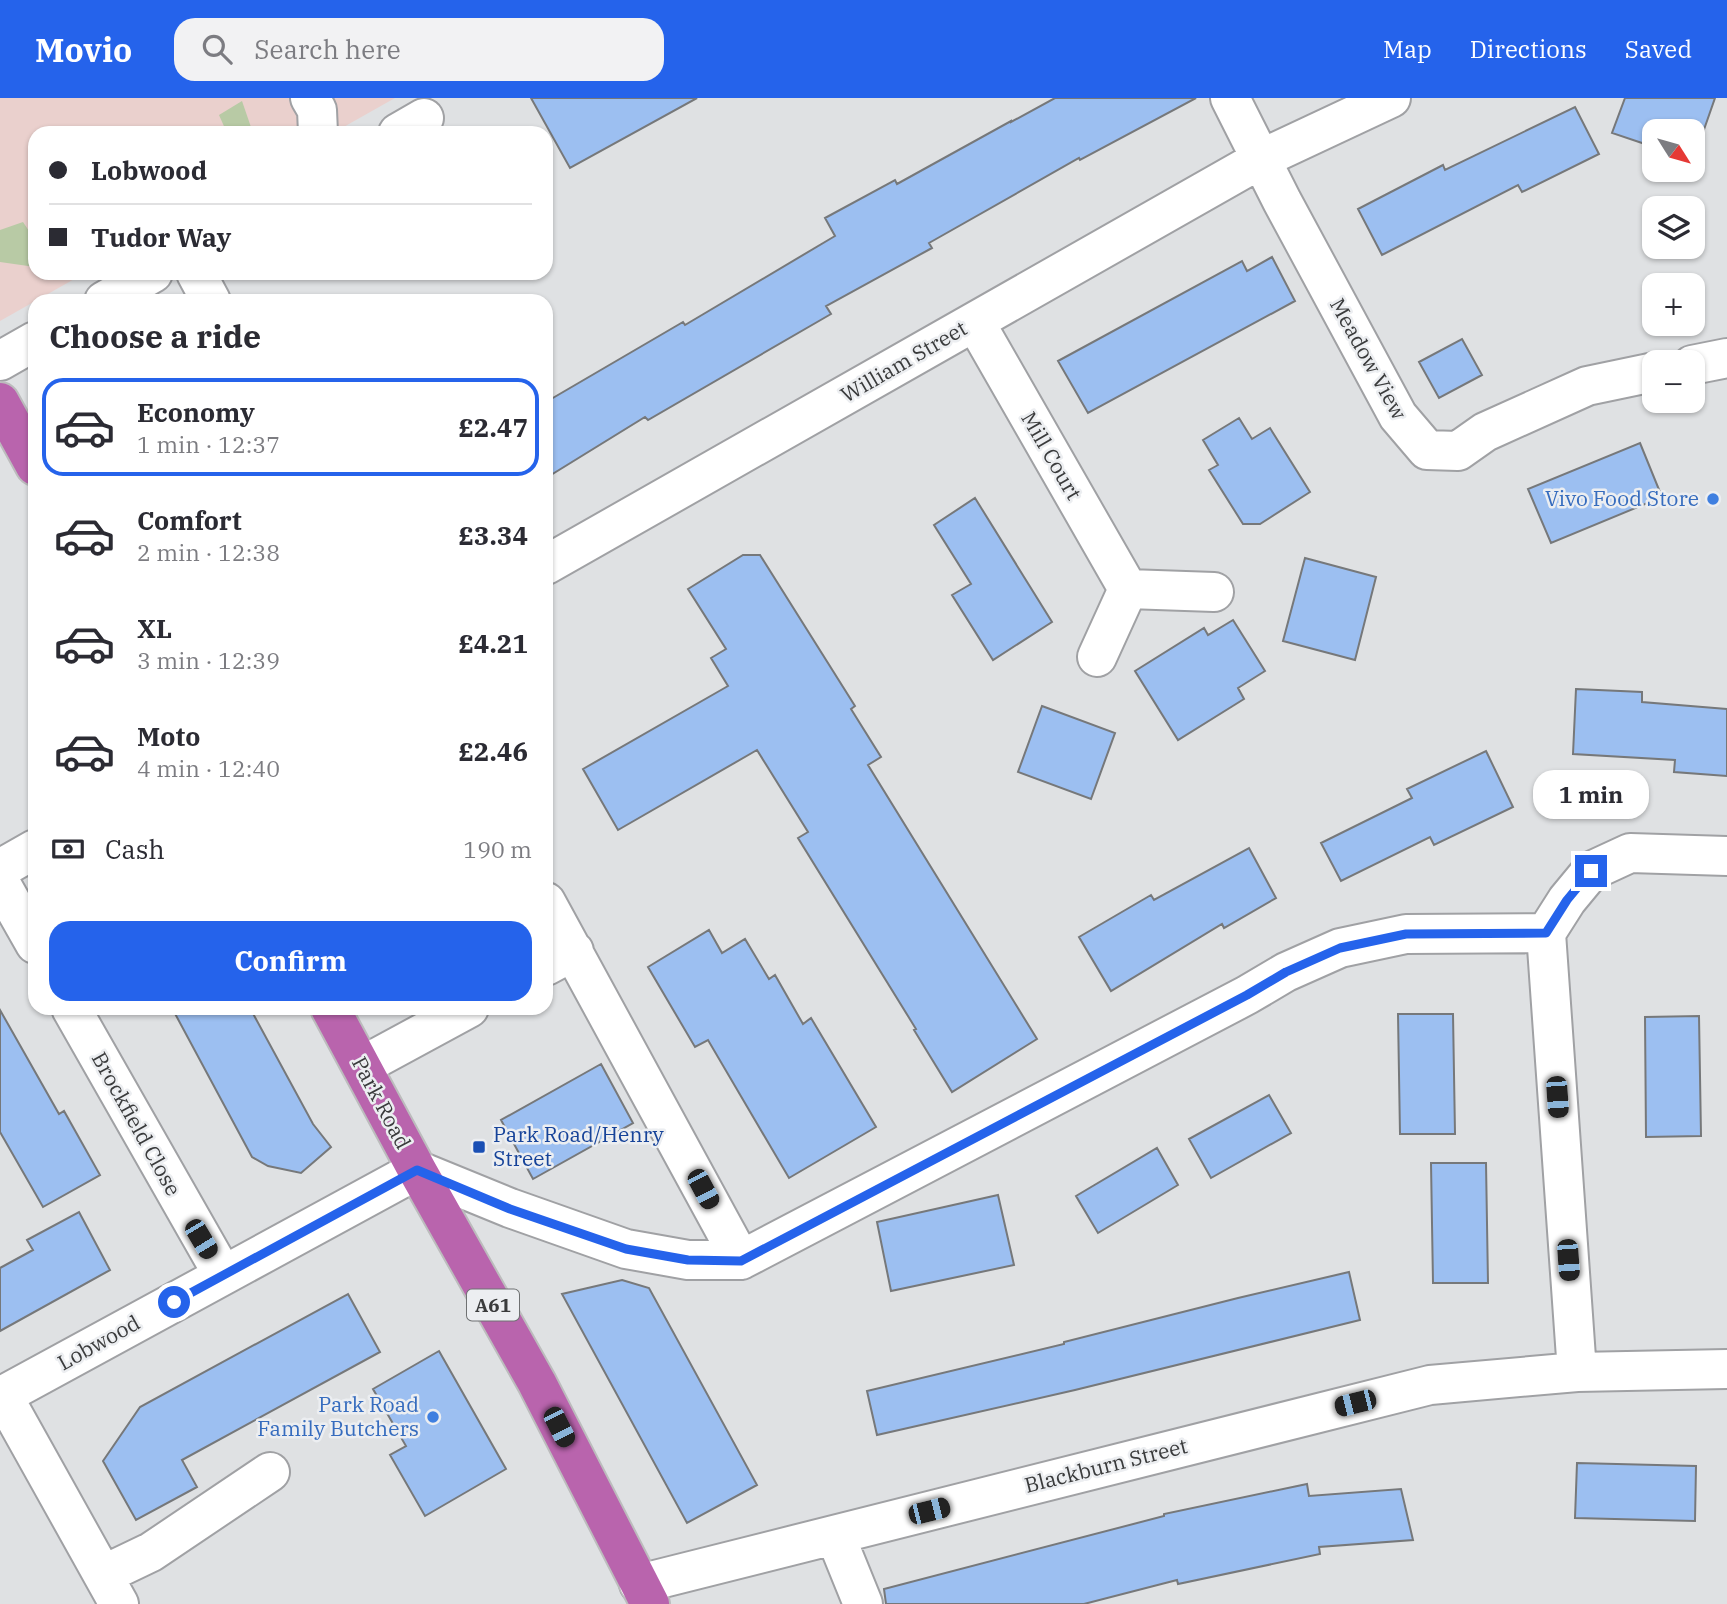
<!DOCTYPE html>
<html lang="en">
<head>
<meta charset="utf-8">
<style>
	:root { --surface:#fff; --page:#f2f2f3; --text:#2b2b33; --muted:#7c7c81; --line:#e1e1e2; --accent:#2563eb }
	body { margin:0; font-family:"IBM Plex Serif",serif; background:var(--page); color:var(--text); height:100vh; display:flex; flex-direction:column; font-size:26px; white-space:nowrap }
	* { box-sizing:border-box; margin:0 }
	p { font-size:23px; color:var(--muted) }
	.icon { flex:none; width:38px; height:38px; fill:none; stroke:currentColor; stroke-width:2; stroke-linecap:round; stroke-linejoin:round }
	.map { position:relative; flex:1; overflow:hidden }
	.panel { position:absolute; left:28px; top:196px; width:525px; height:721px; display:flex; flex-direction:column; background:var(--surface); border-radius:21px; box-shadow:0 2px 5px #0004 }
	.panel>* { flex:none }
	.banner { position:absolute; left:28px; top:28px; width:525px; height:154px; border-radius:21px; box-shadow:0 2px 5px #0004; display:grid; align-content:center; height:154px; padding:0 21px; background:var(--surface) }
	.needle { width:46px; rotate:127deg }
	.buttons { position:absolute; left:1642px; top:21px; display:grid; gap:14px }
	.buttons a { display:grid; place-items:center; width:63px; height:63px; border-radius:14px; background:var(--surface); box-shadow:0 2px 5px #0004; font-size:35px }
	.end { position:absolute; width:32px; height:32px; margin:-16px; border:9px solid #2563eb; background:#fff; box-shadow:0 0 0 4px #fff }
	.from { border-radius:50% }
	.bubble { position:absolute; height:49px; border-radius:21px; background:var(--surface); box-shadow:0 2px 5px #0004; font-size:23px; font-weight:700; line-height:49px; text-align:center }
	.car { position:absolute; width:21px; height:42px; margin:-21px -10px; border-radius:9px; box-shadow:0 0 5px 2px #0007; background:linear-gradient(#222 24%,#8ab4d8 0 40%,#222 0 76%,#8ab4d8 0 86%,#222 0) }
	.banner b { display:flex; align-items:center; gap:24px; height:66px; font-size:26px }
	.banner b+b { border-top:2px solid var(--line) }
	.banner i { width:18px; height:18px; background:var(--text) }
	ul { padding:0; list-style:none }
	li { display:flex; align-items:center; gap:21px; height:98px; margin:0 14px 10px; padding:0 7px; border:4px solid transparent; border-radius:21px }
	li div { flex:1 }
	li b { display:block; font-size:26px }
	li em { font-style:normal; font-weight:700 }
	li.selected { border-color:var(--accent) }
	li>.icon { width:63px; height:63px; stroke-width:1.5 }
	h2 { padding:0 21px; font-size:32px; line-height:84px }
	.pay { display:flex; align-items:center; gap:18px; height:77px; padding:0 21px; font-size:26px }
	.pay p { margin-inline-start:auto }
	.primary-button { display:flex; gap:14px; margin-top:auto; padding:14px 21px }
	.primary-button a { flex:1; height:80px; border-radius:21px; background:var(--accent); color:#fff; font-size:28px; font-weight:700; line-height:80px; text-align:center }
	header { display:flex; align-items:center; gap:42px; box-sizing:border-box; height:98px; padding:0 35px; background:var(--accent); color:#fff }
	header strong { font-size:33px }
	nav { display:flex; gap:38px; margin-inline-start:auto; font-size:24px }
	.search { width:490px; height:63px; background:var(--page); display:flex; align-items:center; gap:18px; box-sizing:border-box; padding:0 24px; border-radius:21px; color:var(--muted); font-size:26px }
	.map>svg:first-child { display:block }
</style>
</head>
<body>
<header>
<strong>Movio</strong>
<div class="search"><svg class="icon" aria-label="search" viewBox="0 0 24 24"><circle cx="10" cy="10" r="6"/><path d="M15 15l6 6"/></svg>Search here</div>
<nav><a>Map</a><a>Directions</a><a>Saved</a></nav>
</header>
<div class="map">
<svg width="1727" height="1506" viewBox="0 0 1727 1506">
	<rect width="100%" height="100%" fill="#dfe1e3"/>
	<path fill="#ead0cd" d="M 0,0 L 395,0 L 333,35 L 35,35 L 35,175 L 85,175 L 0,223 Z"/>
	<path fill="#b8caa5" d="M 242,3 L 253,35 L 227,35 L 219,17 Z
		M 23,124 L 35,142 L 35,169 L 0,164 L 0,132 Z"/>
	<path fill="#9cbff1" stroke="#76787a" stroke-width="2" d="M 531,0 L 697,0 L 570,70 Z
		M 1055,0 L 1196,0 L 1080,62 L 1079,60 L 929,145 L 932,150 L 826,208 L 831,216 L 648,322 L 645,319 L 546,380 L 546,304 L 683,224 L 685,227 L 835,138 L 825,120 L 895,82 L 897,86 L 1011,23 L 1011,24 Z
		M 1625,0 L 1715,0 L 1693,63 L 1692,33 L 1654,33 L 1654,49 L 1612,35 Z
		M 1575,9 L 1599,56 L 1522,94 L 1518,87 L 1382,157 L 1358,111 L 1443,67 L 1445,72 Z
		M 1272,159 L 1295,203 L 1088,315 L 1058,263 L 1242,163 L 1247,173 Z
		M 1462,241 L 1482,277 L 1439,300 L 1419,264 Z
		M 1239,320 L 1252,341 L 1270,330 L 1310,394 L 1260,426 L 1243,426 L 1209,372 L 1218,367 L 1203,342 Z
		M 1640,345 L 1662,399 L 1551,445 L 1528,391 Z
		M 975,400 L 1052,524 L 993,562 L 952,497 L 971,486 L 934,427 Z
		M 743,457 L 760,457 L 855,608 L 851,611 L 881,659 L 868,667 L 1037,941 L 952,994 L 914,932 L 916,931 L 798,740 L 808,734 L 757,652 L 618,732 L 583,671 L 728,588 L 711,560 L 726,551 L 688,491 Z
		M 1305,460 L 1376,479 L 1355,562 L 1283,543 Z
		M 1233,522 L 1265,573 L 1238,590 L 1244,601 L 1178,642 L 1135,573 L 1204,530 L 1208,537 Z
		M 1576,591 L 1642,594 L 1642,604 L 1727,611 L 1727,678 L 1674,674 L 1675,662 L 1573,656 Z
		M 1042,608 L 1115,635 L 1091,701 L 1018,674 Z
		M 1486,653 L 1513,709 L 1434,747 L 1430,739 L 1341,783 L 1321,745 L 1412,700 L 1407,691 Z
		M 1249,750 L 1276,800 L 1224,830 L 1222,826 L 1111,893 L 1079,839 L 1151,797 L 1154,802 Z
		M 709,832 L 722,855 L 745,841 L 769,881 L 775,877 L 803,926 L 811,920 L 876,1029 L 789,1080 L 708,942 L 695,949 L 648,869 Z
		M 172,910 L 250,910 L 313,1026 L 331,1049 L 301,1075 L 268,1068 L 252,1059 Z
		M 0,912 L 59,1016 L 64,1013 L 100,1077 L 43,1109 L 0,1034 Z
		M 1398,916 L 1453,916 L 1455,1036 L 1400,1036 Z
		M 1699,918 L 1701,1038 L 1646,1039 L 1645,919 Z
		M 601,966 L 633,1025 L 533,1081 L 501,1022 Z
		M 1269,997 L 1291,1035 L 1211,1080 L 1189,1041 Z
		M 1157,1050 L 1178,1087 L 1098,1135 L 1076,1098 Z
		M 1431,1065 L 1486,1065 L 1488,1185 L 1433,1185 Z
		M 998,1097 L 1014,1167 L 891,1193 L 877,1124 Z
		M 79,1114 L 110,1172 L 0,1233 L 0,1170 L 33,1152 L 27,1142 Z
		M 1349,1174 L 1360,1222 L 1075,1292 L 877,1337 L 867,1293 L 1064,1246 L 1064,1244 L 1238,1200 Z
		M 622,1182 L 649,1190 L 757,1387 L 687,1425 L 562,1196 Z
		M 348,1196 L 380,1254 L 182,1362 L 197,1389 L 136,1422 L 103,1363 L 140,1309 Z
		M 439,1253 L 506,1371 L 425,1418 L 390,1357 L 406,1348 L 373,1291 Z
		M 1577,1365 L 1696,1368 L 1695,1423 L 1575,1420 Z
		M 1307,1386 L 1309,1398 L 1401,1391 L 1413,1442 L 1319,1449 L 1320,1456 L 1178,1486 L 1177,1482 L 1084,1506 L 886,1506 L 884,1491 L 1164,1418 L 1164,1416 Z"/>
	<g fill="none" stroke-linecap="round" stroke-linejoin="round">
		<defs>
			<path id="minor" d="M 310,0 L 317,12 L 318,35
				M 1230,0 L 1282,103 L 1398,318 L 1427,352 L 1458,353 L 1485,334 L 1587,288 L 1654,274
				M 398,35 L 424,20
				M 196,175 L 211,203
				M 104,203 L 153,175
				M 975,224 L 1128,491
				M 0,263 L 35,243
				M 1692,267 L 1727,260
				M 546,467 L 1261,61 L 1391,0
				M 1128,491 L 1214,494
				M 1097,559 L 1128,491
				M 0,771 L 35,751
				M 0,784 L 35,846
				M 546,804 L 741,1162
				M 546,868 L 574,853
				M 71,910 L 223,1177
				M 362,968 L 469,910
				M 1577,1274 L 1546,835 L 1567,802 L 1591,773 L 1630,755 L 1727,758
				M 3,1298 L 119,1506
				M 0,1299 L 417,1072 L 510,1110 L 626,1151 L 688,1162 L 741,1162 L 1247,897 L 1286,874 L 1340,850 L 1406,836 L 1546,835
				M 835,1437 L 863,1506
				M 103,1477 L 151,1454 L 270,1374
				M 639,1486 L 1430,1287 L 1577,1274 L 1727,1271"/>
			<path id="highway" d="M 0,304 L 35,368
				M 330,910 L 417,1072 L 537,1285 L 650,1506"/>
		</defs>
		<use href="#minor" stroke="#a0a1a4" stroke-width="42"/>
		<use href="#highway" stroke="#bcbcbd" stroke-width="42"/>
		<use href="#minor" stroke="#fff" stroke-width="38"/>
		<use href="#highway" stroke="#b964ad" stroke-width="38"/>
	</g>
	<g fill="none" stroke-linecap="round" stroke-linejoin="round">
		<path stroke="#2563eb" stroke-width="9" d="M 174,1204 L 417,1072 L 510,1111 L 626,1151 L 688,1162 L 741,1163 L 1247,897 L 1286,874 L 1340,850 L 1406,836 L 1546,835 L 1567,802 L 1591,773"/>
	</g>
	<g fill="#3f7fe0" stroke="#eceef1" stroke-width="2.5">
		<circle cx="1713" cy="401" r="7"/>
		<circle cx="433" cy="1319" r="7"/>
	</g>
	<rect fill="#1a4fb4" stroke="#eceef1" stroke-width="2.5" x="472" y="1042" width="14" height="14" rx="3.5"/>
	<g text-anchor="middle" stroke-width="5" stroke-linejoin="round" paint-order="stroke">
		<rect fill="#eceef1" stroke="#6f7172" stroke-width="2" x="467" y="1191.5" width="52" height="31" rx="5"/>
		<g font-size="19" font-weight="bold" fill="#3a3b3c">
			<text x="493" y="1214">A61</text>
		</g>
		<g font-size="21" fill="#3a3b3c" stroke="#eceef1">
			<text transform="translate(1368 261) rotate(61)" y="7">Meadow View</text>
			<text transform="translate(904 264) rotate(-30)" y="7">William Street</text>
			<text transform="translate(1051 358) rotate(60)" y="7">Mill Court</text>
			<text transform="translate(381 1005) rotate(62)" y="7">Park Road</text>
			<text transform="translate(136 1026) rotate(61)" y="7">Brockfield Close</text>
			<text transform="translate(99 1245) rotate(-29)" y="7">Lobwood</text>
			<text transform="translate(1106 1368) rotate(-14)" y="7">Blackburn Street</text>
		</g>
		<g font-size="21" fill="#366cbe" stroke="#eceef1" text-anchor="end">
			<text x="1699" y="408">Vivo Food Store</text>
			<text x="419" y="1314">Park Road<tspan x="419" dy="24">Family Butchers</tspan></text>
		</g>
		<g font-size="21" fill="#164399" stroke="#eceef1" text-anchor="start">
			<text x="493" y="1044">Park Road/Henry<tspan x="493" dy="24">Street</tspan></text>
		</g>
	</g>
</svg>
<div class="buttons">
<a><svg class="needle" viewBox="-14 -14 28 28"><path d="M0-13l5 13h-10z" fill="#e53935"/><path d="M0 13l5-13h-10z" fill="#7c7c81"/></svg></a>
<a><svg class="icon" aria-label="layers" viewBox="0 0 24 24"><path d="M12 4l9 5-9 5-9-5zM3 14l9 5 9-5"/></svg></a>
<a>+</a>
<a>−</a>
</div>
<i class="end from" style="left:174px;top:1204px"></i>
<i class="end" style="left:1591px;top:773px"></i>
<div class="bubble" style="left:1533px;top:672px;width:116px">1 min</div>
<i class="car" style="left:1557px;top:999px;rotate:176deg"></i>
<i class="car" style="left:703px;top:1091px;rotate:152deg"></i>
<i class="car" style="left:201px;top:1141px;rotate:149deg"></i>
<i class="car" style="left:1568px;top:1162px;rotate:176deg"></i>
<i class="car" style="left:1355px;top:1305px;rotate:256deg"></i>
<i class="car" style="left:559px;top:1329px;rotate:153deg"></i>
<i class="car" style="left:929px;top:1413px;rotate:76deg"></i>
<div class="banner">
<b><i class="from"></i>Lobwood</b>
<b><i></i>Tudor Way</b>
</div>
<section class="panel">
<h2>Choose a ride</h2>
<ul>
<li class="selected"><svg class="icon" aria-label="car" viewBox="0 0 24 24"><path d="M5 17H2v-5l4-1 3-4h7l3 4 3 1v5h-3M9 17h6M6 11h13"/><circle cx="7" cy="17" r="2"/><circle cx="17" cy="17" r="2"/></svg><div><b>Economy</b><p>1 min · 12:37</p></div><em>£2.47</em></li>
<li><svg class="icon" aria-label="car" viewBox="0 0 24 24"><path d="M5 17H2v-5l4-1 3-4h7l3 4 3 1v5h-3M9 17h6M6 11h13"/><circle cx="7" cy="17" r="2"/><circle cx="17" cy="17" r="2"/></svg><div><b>Comfort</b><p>2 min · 12:38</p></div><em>£3.34</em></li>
<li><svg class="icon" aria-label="car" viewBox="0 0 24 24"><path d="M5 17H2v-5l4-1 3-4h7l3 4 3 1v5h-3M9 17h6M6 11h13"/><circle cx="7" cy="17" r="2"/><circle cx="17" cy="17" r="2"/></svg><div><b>XL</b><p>3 min · 12:39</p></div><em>£4.21</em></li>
<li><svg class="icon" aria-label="car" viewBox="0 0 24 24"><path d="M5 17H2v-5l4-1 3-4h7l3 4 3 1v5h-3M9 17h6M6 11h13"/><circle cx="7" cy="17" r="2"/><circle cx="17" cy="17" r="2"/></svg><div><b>Moto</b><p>4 min · 12:40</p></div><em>£2.46</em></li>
</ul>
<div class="pay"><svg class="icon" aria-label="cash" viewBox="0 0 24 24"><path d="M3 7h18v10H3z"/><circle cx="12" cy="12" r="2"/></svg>Cash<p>190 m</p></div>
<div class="primary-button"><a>Confirm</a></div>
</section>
</div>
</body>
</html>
